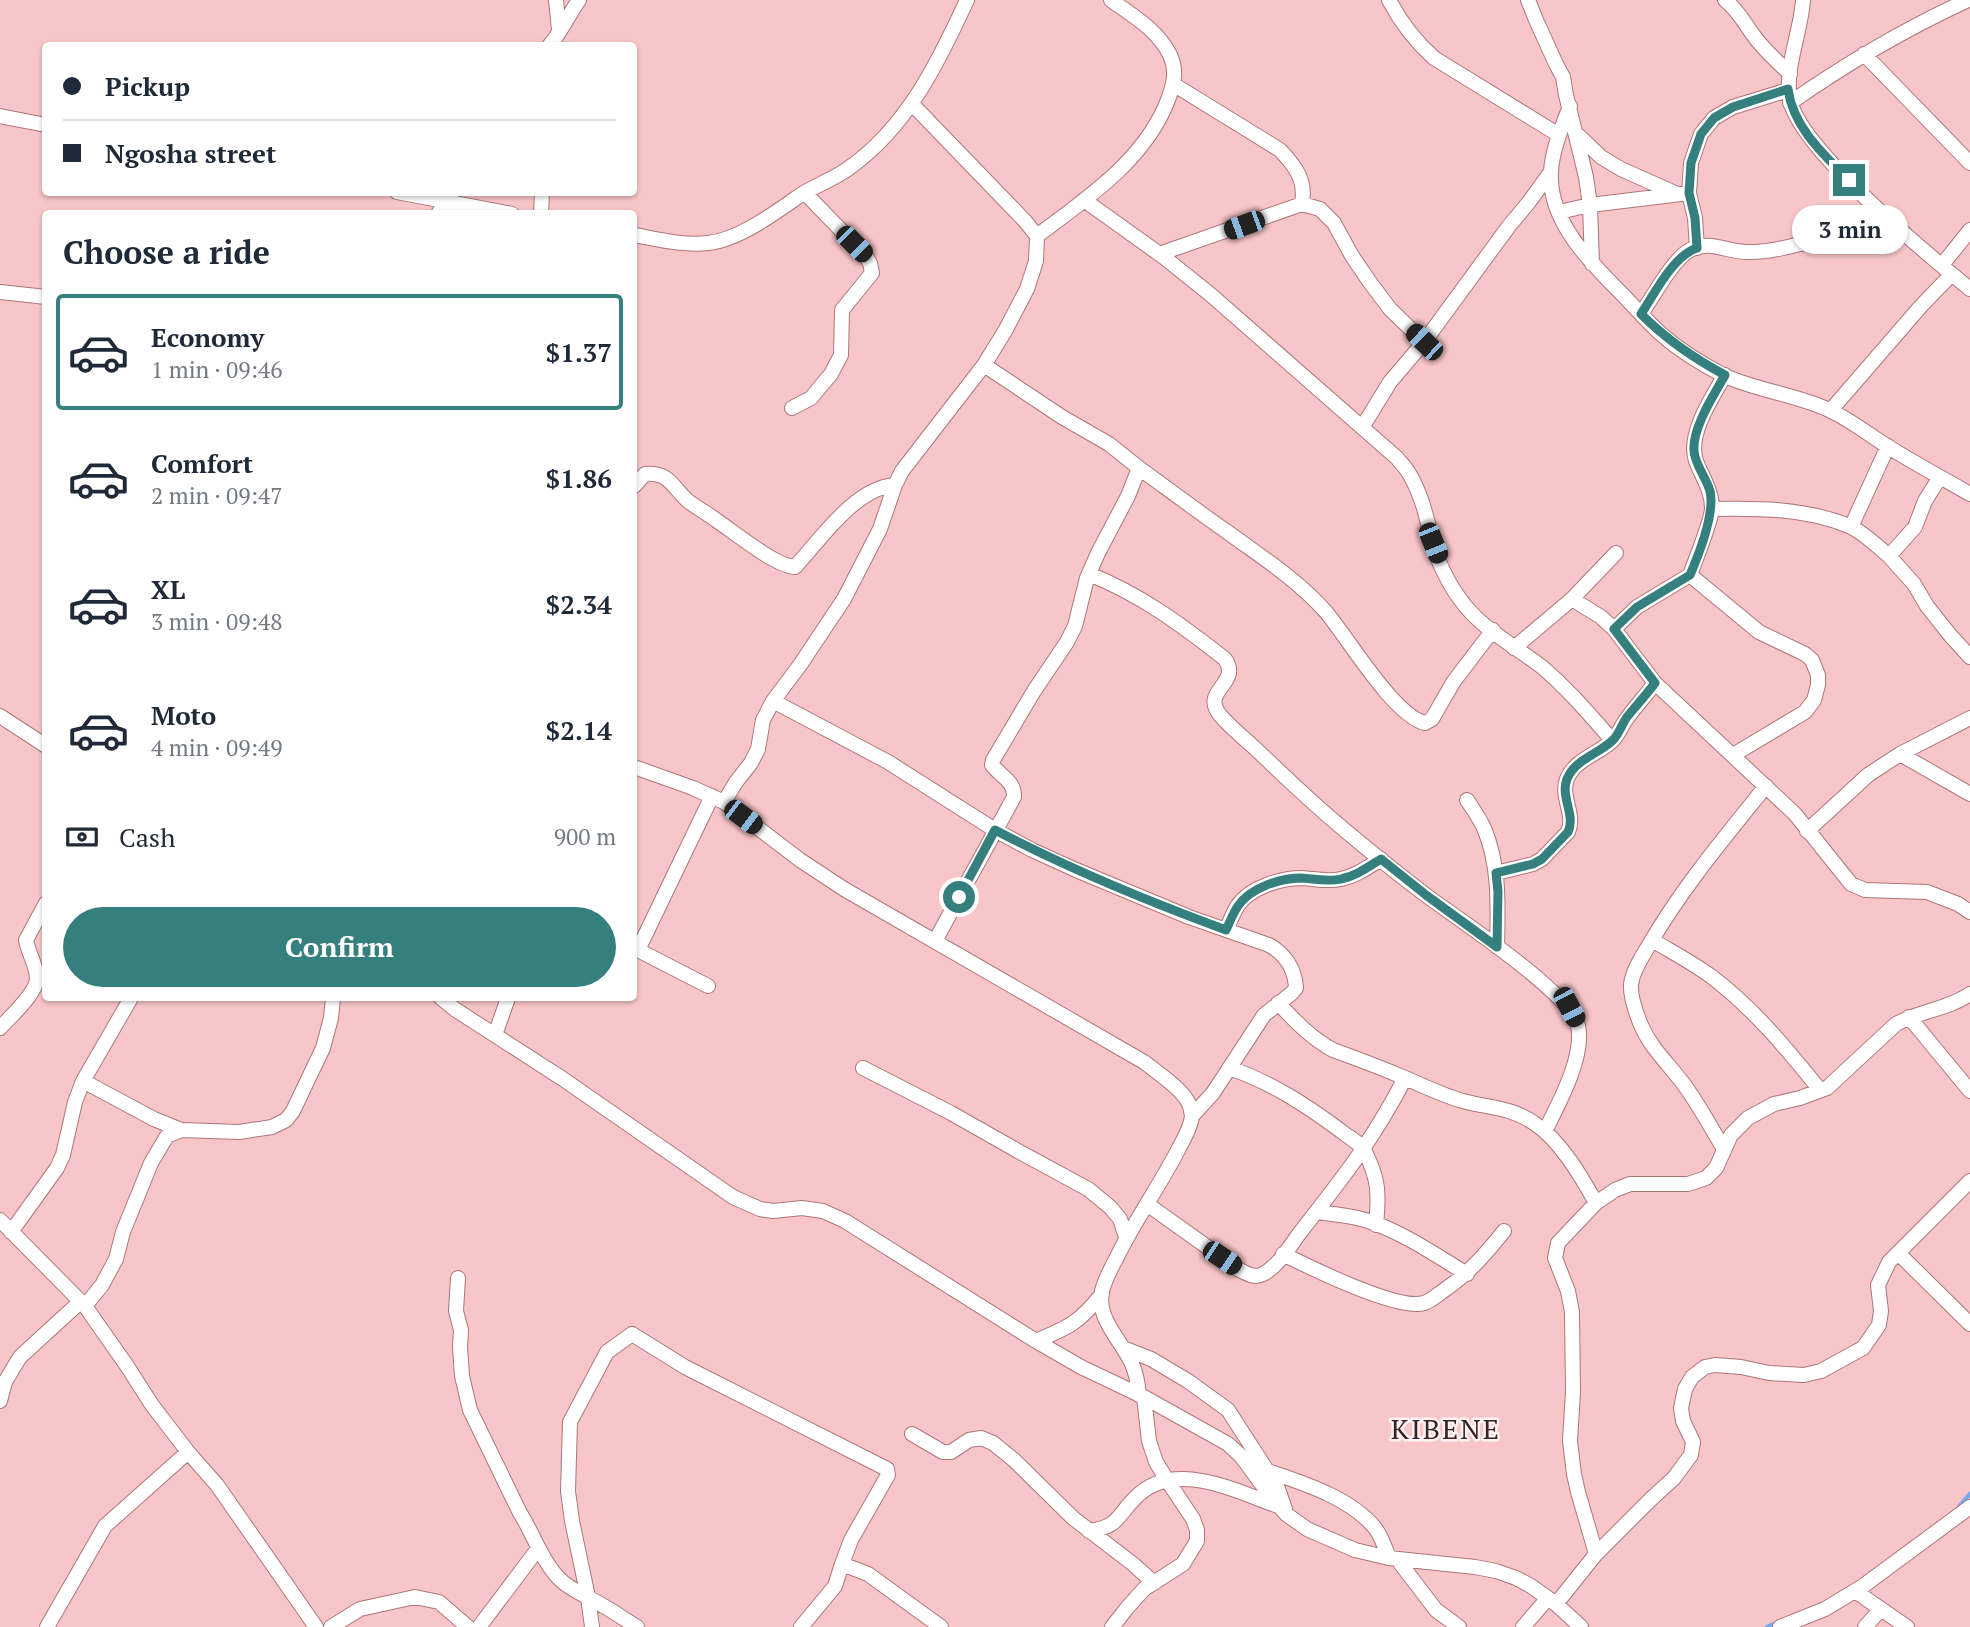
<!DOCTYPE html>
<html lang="en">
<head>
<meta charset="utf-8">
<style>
	:root { --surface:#fff; --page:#f2f2f3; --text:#1f2937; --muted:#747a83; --line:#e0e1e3; --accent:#367f7f }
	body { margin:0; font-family:"PT Serif",serif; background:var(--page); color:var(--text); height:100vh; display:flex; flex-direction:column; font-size:26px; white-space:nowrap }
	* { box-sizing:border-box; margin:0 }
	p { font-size:23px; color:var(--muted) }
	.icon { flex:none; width:38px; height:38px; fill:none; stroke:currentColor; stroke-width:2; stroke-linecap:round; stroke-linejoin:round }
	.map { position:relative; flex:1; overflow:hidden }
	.sheet { position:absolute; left:42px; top:210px; width:595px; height:791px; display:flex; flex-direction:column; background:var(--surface); border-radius:7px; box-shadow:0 2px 5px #0004 }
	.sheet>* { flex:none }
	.top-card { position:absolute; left:42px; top:42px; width:595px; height:154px; border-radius:7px; box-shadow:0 2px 5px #0004; display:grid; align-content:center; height:154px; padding:0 21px; background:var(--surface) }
	.end { position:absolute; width:32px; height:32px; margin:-16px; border:9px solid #367f7f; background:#fff; box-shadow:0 0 0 4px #fff }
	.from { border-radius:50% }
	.bubble { position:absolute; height:49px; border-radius:24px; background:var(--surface); box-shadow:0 2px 5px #0004; font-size:23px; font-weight:700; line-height:49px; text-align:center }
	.car { position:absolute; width:21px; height:42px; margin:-21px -10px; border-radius:9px; box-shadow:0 0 5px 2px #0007; background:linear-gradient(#222 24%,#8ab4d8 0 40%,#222 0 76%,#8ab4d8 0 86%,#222 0) }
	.top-card b { display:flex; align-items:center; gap:24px; height:66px; font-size:26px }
	.top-card b+b { border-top:2px solid var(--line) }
	.top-card i { width:18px; height:18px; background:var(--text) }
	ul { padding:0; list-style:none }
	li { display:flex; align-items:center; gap:21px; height:116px; margin:0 14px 10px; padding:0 7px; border:4px solid transparent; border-radius:7px }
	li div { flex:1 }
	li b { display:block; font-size:26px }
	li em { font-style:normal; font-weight:700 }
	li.active { border-color:var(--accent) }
	li>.icon { width:63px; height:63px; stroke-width:1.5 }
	h2 { padding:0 21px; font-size:32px; line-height:84px }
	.pay { display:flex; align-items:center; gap:18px; height:77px; padding:0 21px; font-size:26px }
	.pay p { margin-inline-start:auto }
	.primary-button { display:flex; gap:14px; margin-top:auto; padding:14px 21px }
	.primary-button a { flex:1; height:80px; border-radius:42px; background:var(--accent); color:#fff; font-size:28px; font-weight:700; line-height:80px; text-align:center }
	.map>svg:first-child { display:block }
</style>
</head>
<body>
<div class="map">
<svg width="1970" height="1627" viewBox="0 0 1970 1627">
	<rect width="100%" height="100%" fill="#f8c6c8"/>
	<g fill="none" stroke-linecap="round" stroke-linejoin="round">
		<path stroke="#78abee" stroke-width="4.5" d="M 1958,1508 L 1970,1494
			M 1767,1627 L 1779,1622"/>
		<defs>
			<path id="street" d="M 556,0 L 559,30
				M 1389,0 C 1401,23 1415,41 1434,58 L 1559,135
				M 1528,0 L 1536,20 L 1556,64 L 1563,77 L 1566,95 L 1586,177 L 1590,205 L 1592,264
				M 1725,0 C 1739,11 1744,23 1754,36 C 1764,50 1778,62 1790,74
				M 1803,0 C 1801,32 1784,69 1790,100 C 1800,149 1928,255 1970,289
				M 549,46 C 561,32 568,16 579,0
				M 1864,54 L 1970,163
				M 1173,84 L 1280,150 C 1296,167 1306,180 1302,204
				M 1790,103 C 1847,63 1905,29 1968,0
				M 1570,106 C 1562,127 1552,150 1551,172 C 1548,222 1592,264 1624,296 C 1636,309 1648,322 1661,334 C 1679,350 1702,364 1723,375 C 1757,391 1795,394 1829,410 C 1849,419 1868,434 1887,446 C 1914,463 1942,478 1970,494
				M 0,116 L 46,125
				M 1578,135 L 1601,157 L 1621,169 L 1677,194
				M 397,192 L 512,214
				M 1084,200 L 1165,258 L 1211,295 L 1397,458 C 1402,464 1407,469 1410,475 C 1422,496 1427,518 1432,541 C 1437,560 1448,583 1460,599 C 1480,628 1515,646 1542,667 C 1568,689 1590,715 1612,740
				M 1559,212 L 1590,205 L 1689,193
				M 438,214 L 453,192
				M 541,214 L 542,192
				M 634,235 C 657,239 683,246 708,243 C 739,240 776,212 802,194 C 817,185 834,179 849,168 C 907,127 938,63 967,0
				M 1037,236 C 1087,198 1147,159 1169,97 C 1174,83 1177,70 1170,55 C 1158,30 1133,16 1111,0
				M 1697,248 L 1695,218 L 1689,193 L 1691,163 L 1701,134 L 1714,118 L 1733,107 L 1788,90
				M 1159,254 L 1302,204 L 1320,209 L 1334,223 L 1352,256 L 1369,281 L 1390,309 L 1424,342
				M 1942,265 L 1970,230
				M 0,292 L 46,297
				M 1641,314 C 1653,297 1673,259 1690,250 C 1711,239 1728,253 1749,252 C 1775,252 1803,243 1828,237
				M 792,408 L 811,398 L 831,374 L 841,355 L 842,310 L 872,273 L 870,263 L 865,255 L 805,193
				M 1831,410 L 1921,306 L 1952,274
				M 1363,426 L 1390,382 L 1424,342 L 1509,226 L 1529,202 L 1550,173
				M 1139,468 C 1168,489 1197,511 1226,531 C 1260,556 1298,580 1326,612 C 1348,638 1394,716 1425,723 L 1432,719 L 1454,681 L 1493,630
				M 1940,477 L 1925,501 L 1915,527 L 1889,556 L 1914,584 L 1927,606 L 1950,635 L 1970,657
				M 634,486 L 645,474 C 670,472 672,487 688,501 C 697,508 707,513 716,520 C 734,532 775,566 795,567 C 820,540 856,487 895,485
				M 1712,509 C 1758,508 1805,508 1849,526 C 1863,532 1877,546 1889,556
				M 1851,527 L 1888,446
				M 1089,574 C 1140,594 1183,626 1225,659 C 1242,684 1200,690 1220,715 C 1231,728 1245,739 1258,751 C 1289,781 1320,810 1353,837 C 1377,857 1402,877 1427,896 C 1458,919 1571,993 1578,1026 C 1585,1056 1558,1105 1545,1131
				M 1690,575 L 1759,632 L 1805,654 L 1812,660 L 1818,675 L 1818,685 L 1814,700 L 1805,712 L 1733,755
				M 1572,599 L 1601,617 L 1614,629 L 1655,683 L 1795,814 L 1851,884 L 1865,890 L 1927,892 L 1958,904 L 1970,912
				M 1614,629 L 1637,607 L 1690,575 C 1695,561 1712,520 1712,508 C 1712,490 1702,477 1696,461 C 1687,434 1712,398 1725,375
				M 1514,648 L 1572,599 L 1616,553
				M 773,701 L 888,762 L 995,830 L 1032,850 L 1076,870 L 1189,917 L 1269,945 C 1285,954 1295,969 1296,988 L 1292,993 L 1264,1015 L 1213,1093 L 1192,1116
				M 0,716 L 46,746
				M 1900,754 L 1970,794
				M 634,767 L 693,788 L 724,802 L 800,860 L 844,889 L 1144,1062 C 1158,1073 1184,1090 1190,1106 C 1190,1107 1192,1115 1192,1116 C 1191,1128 1183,1140 1178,1150 C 1159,1187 1135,1220 1117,1257 C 1111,1268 1105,1279 1102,1291 C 1096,1319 1122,1341 1132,1364 C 1136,1373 1138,1384 1139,1395
				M 1467,800 C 1473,809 1480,819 1484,828 C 1500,866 1498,907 1497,947
				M 724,802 L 736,782 L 751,763 L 758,749 L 763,720 L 773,701 L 800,665 L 844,599 L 880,529 L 895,485 L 902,471 L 984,365 L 1005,331 L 1027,289 L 1036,261 L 1037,236 L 1025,221 L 912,104
				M 1807,831 L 1868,775 L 1900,754 L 1970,718
				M 1496,873 L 1533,864 L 1542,859 L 1568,832 C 1576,815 1560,797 1567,779 C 1575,759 1599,754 1613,740 C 1619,734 1622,724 1628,717 C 1636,706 1646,695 1655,683
				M 1226,930 C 1230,922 1233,913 1238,905 C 1251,887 1281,878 1302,878 C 1315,879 1329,882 1341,879 C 1356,876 1368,867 1381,859
				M 1652,940 C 1672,952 1693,963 1712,977 C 1754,1009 1787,1049 1820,1090
				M 935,941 L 1014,797 C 1015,781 1000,776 992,765 L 993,760 L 1034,691 L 1067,642 L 1075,626 L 1087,578 L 1098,553 L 1128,496 L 1139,468 L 1109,444 L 1062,417 L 984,365
				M 634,948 L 708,986
				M 638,950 L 712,796
				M 441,998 L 456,1010 L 563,1079 L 733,1197 L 760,1209 L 773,1211 L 802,1208 L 823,1211 L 845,1221 L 1036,1341 L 1081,1367 L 1144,1397 L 1228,1444 L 1241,1456 L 1272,1498 L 1286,1514 L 1307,1529 L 1355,1550 L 1389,1558 L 1475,1567 L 1496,1571 L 1516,1578 L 1531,1586 L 1556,1604 L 1581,1627
				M 1278,1003 C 1295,1021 1311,1038 1333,1050 C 1355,1058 1377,1066 1398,1075 C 1420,1084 1441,1095 1463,1101 C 1488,1108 1511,1107 1534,1123 C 1560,1140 1581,1176 1596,1203
				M 1909,1017 L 1970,1091
				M 0,1028 C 10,1017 37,993 37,978 C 37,967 28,952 26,940 L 46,903
				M 495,1035 L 508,998
				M 863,1068 L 951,1113 L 1018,1151 L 1088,1189 L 1110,1207 L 1120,1219 L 1126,1237
				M 1229,1068 C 1271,1082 1306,1105 1341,1131 C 1348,1137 1361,1143 1365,1152 C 1379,1179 1379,1195 1376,1225
				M 83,1081 L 154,1119 L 181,1130
				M 1724,1149 C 1711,1128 1699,1105 1685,1086 C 1670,1065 1651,1049 1641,1025 C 1636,1013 1630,997 1631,984 C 1633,970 1642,957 1649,945 C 1682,888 1725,837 1766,786
				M 1147,1204 L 1238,1269 C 1246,1273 1254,1279 1263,1274 C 1279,1266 1291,1244 1302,1230 C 1342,1179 1375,1137 1405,1078
				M 1316,1212 C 1332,1214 1349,1215 1365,1220 C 1401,1231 1434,1254 1467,1274
				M 0,1220 L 85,1306 L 127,1366 L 152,1405 L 188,1452 L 217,1485 L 316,1627
				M 11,1232 L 57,1168 L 63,1155 L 75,1102 L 83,1081 L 131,998
				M 1898,1253 L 1970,1324
				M 1283,1254 C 1309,1267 1398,1311 1424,1303 C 1431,1301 1437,1295 1443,1291 C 1469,1273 1484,1256 1504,1231
				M 458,1278 L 456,1311 L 461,1330 L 460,1347 L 462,1376 L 470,1410 L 520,1513 C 533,1533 539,1555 555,1574 C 566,1588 585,1595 600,1604 C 613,1611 624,1619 637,1627
				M 85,1306 L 102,1285 L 116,1259 L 123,1232 L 151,1163 L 167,1136 L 181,1130 L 239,1132 L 272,1127 L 286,1120 L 293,1111 L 323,1048 L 331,1018 L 333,998
				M 1036,1341 C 1069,1327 1079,1323 1102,1294
				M 1123,1348 L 1151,1359 L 1188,1381 L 1228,1410 L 1277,1486 L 1285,1509
				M 0,1401 L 5,1382 L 20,1357 L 80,1302
				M 912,1434 L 943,1452 L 951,1452 L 969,1440 L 981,1438 L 993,1443 L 1014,1460 L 1073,1518 L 1133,1564 L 1154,1583
				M 1268,1471 C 1303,1483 1351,1498 1375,1528 C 1382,1537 1385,1548 1389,1558
				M 1089,1531 C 1120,1526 1115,1518 1135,1498 C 1173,1458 1235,1491 1278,1506
				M 1596,1554 L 1578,1492 L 1574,1474 L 1570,1441 L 1573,1392 L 1572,1312 L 1568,1291 L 1555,1258 L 1558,1243 L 1596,1203 L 1615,1190 L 1630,1184 L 1688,1184 L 1706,1178 L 1716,1168 L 1731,1135 L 1748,1118 L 1774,1104 L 1800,1098 L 1827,1088 L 1896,1024 C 1920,1011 1948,1009 1970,994
				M 1397,1559 L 1436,1610 L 1459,1627
				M 1855,1591 L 1907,1627
				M 1556,1604 L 1596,1554 L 1650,1500 L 1674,1478 L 1691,1455 L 1693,1442 L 1683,1421 L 1681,1408 L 1685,1389 L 1692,1377 L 1705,1367 L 1715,1365 L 1741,1367 L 1769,1373 L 1804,1375 L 1821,1371 L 1863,1348 L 1879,1325 L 1881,1311 L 1878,1285 L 1889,1262 L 1970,1181
				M 47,1627 L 105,1526 L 188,1452
				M 331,1627 L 360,1609 L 415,1597 L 439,1602 L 468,1627
				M 479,1627 L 537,1550
				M 592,1627 L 588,1597 L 572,1521 L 568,1491 L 570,1422 L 607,1352 L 632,1334 L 685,1367 L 887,1469 L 888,1475 L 851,1540 L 842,1564
				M 801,1627 L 835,1586 L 842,1564 L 868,1574 L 941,1627
				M 1112,1627 L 1127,1608 L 1144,1589 L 1183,1564 L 1197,1541 L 1197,1530 L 1193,1519 L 1167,1480 L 1156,1462 L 1149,1441 L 1144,1397
				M 1523,1627 L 1548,1598
				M 1780,1627 L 1825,1609 L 1863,1586 L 1970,1507
				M 1865,1627 L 1881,1609"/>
		</defs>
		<use href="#street" stroke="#ae7679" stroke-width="16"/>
		<use href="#street" stroke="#fff" stroke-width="14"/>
	</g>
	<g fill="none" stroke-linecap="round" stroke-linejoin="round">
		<path stroke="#367f7f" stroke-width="9" d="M 959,897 L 995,830 C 1069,869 1147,901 1226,930 C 1230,922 1233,913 1238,906 C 1251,887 1281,878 1302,878 C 1315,879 1329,882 1341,879 C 1356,876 1368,867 1381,859 L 1426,895 L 1497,947 L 1498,892 L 1496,873 L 1533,864 L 1542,859 L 1568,832 C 1576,815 1560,797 1567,779 C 1575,759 1599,754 1613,740 C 1619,734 1622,724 1627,717 C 1636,706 1646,695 1655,683 L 1614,629 L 1637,607 L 1690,575 C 1699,554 1715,513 1710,491 C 1706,477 1695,465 1694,451 C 1692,428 1714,395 1725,375 C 1693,358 1667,340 1641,314 C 1655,293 1673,256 1697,248 L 1695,218 L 1689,193 L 1691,163 L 1701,134 L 1714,118 L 1733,107 L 1788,89 C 1793,127 1823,154 1849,180"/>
	</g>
	<g text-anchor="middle" stroke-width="5" stroke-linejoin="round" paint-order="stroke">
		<g font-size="28" letter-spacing="2" fill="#3a2325" stroke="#fff2f2">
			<text x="1446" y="1439">KIBENE</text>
		</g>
	</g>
</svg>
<i class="end from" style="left:959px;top:897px"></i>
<i class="end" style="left:1849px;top:180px"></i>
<div class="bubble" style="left:1792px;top:205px;width:116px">3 min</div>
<i class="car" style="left:1244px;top:225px;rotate:250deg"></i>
<i class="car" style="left:854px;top:244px;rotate:135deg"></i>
<i class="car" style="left:1424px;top:342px;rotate:314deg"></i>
<i class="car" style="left:1433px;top:543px;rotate:158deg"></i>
<i class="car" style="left:743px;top:817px;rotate:127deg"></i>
<i class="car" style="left:1569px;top:1007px;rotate:152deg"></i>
<i class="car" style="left:1222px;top:1258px;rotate:124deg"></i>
<div class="top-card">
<b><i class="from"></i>Pickup</b>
<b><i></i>Ngosha street</b>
</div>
<section class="sheet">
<h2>Choose a ride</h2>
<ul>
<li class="active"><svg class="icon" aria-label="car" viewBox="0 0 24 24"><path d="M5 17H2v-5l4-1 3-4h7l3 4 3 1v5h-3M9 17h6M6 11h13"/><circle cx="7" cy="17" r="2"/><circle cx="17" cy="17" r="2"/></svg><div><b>Economy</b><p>1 min · 09:46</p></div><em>$1.37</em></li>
<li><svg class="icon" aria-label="car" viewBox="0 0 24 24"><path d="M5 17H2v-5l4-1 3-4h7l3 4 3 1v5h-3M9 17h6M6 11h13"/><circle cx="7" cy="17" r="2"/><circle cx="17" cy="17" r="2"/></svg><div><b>Comfort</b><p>2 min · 09:47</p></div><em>$1.86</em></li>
<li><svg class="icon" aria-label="car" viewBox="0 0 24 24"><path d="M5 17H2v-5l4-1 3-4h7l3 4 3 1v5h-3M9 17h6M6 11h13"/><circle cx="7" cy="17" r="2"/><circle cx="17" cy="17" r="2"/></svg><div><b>XL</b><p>3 min · 09:48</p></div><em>$2.34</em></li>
<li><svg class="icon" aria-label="car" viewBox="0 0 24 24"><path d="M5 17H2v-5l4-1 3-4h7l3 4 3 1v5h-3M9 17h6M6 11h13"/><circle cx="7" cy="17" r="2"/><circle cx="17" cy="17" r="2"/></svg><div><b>Moto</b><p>4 min · 09:49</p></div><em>$2.14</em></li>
</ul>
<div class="pay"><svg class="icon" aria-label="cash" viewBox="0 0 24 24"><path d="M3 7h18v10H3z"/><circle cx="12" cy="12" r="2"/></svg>Cash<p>900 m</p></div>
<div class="primary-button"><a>Confirm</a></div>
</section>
</div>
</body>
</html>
